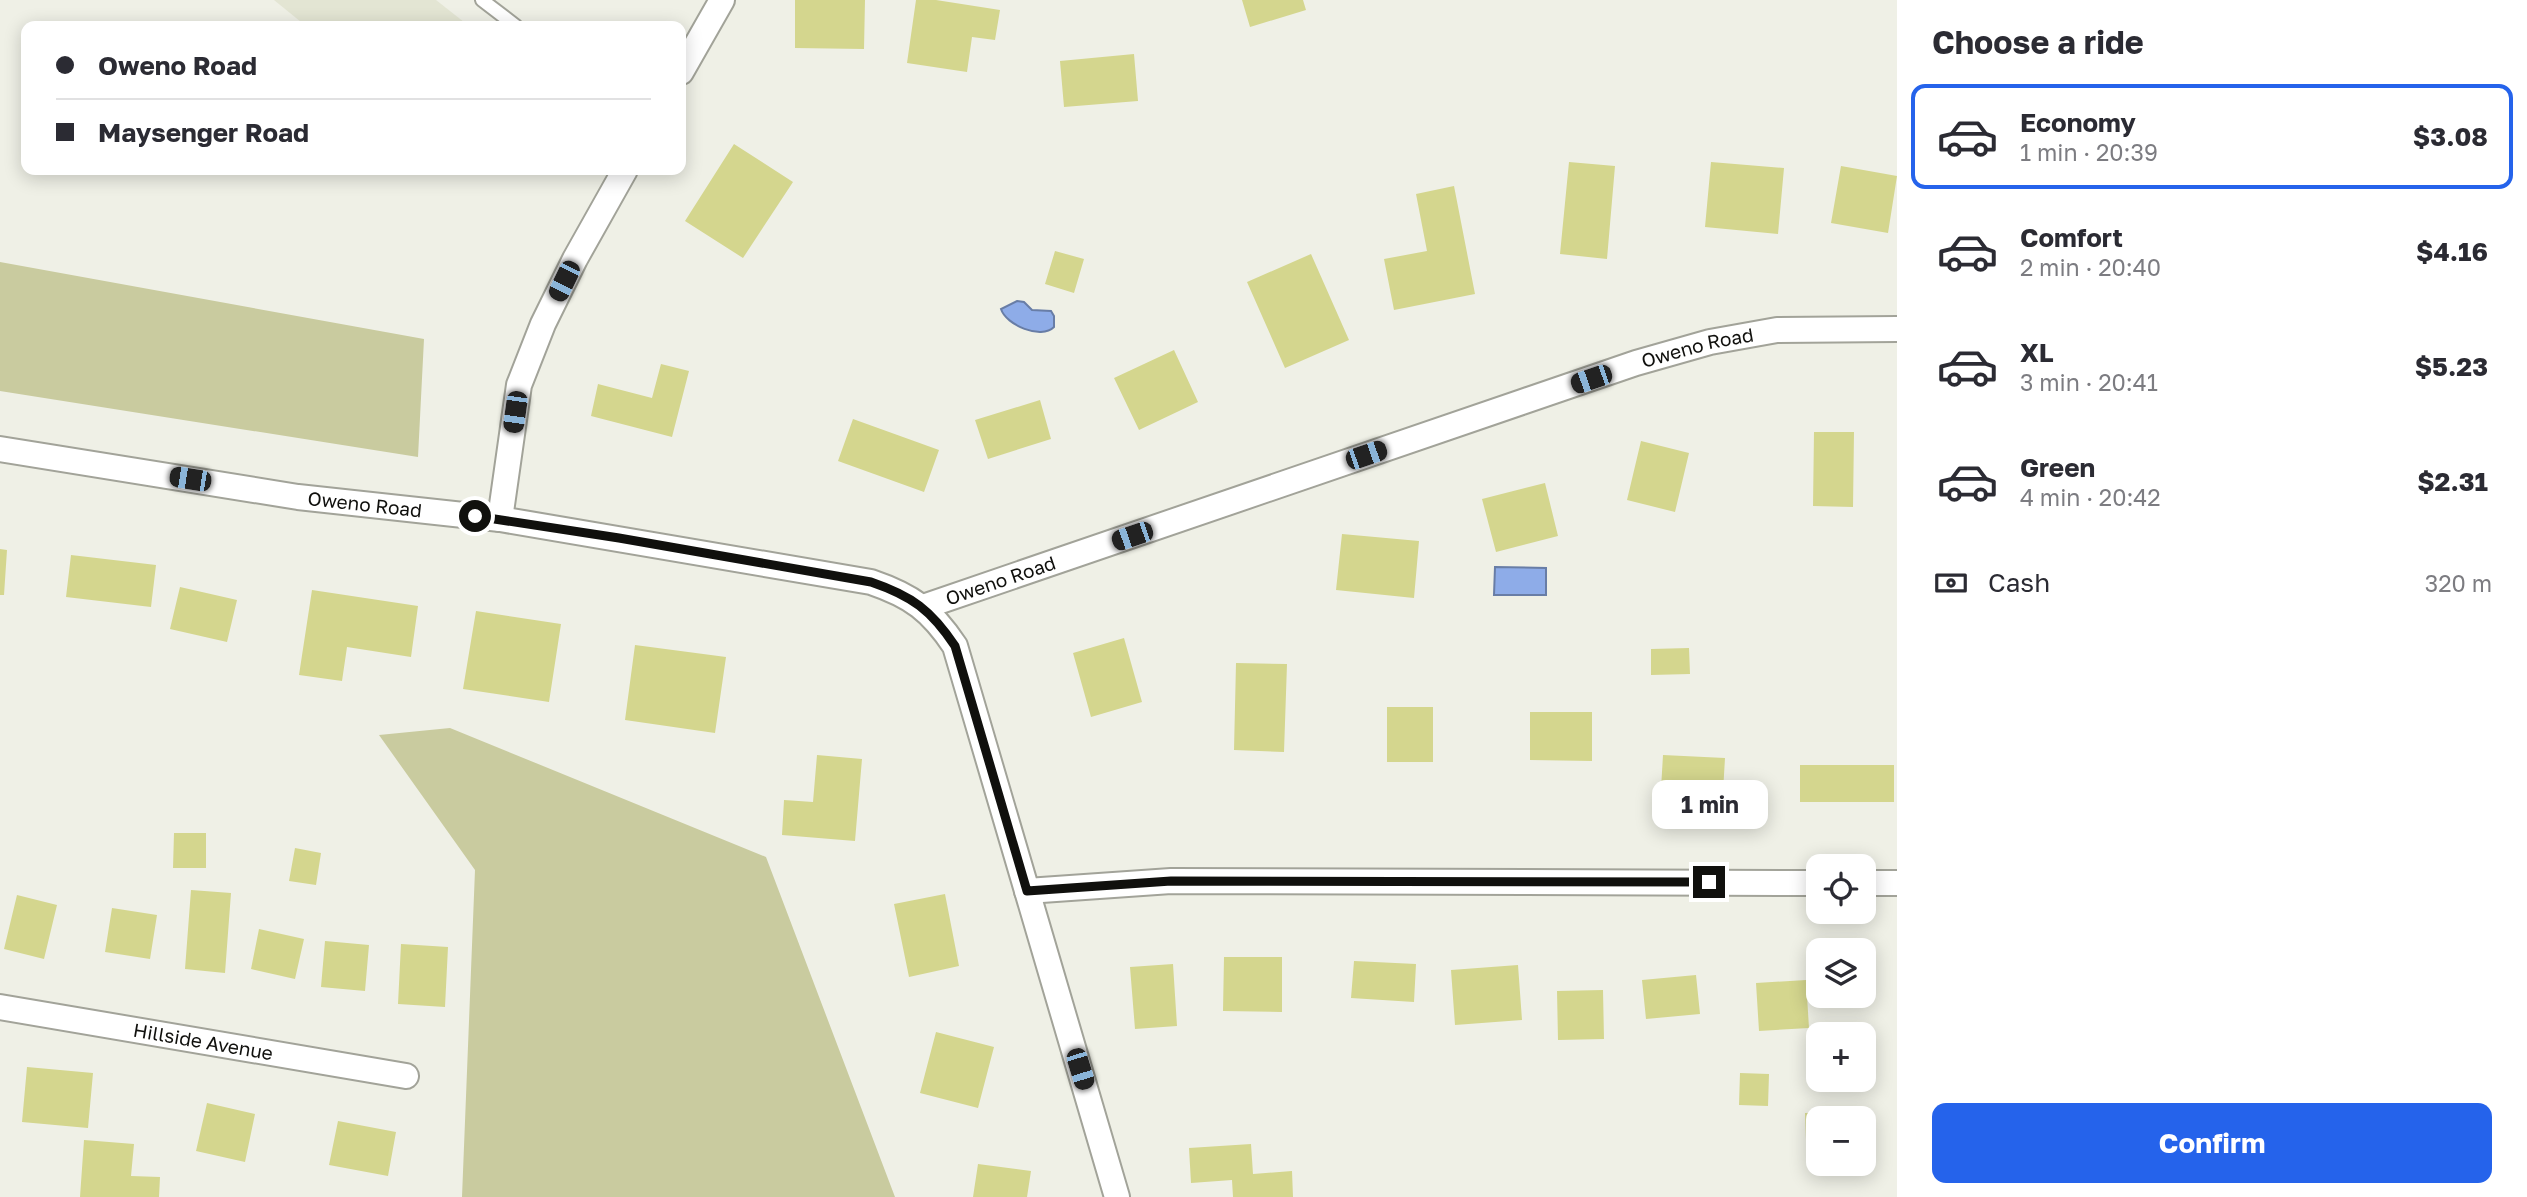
<!DOCTYPE html>
<html lang="en">
<head>
<meta charset="utf-8">
<style>
	:root { --surface:#fff; --page:#f7f7f7; --text:#2b2b33; --muted:#7c7c81; --line:#e1e1e2; --accent:#2563eb }
	body { margin:0; font-family:"Golos Text",sans-serif; background:var(--page); color:var(--text); height:100vh; display:flex; flex-direction:column; font-size:26px; white-space:nowrap }
	* { box-sizing:border-box; margin:0 }
	p { font-size:23px; color:var(--muted) }
	.icon { flex:none; width:38px; height:38px; fill:none; stroke:currentColor; stroke-width:2; stroke-linecap:round; stroke-linejoin:round }
	.map { position:relative; flex:1; overflow:hidden }
	.side { display:flex; flex-direction:column; background:var(--surface); width:630px }
	.side>* { flex:none }
	.guide { position:absolute; left:21px; top:21px; width:665px; height:154px; border-radius:14px; box-shadow:0 4px 18px #0003; display:grid; align-content:center; height:154px; padding:0 35px; background:var(--surface) }
	.controls { position:absolute; left:1806px; top:854px; display:grid; gap:14px }
	.controls a { display:grid; place-items:center; width:70px; height:70px; border-radius:14px; background:var(--surface); box-shadow:0 4px 18px #0003; font-size:35px }
	.end { position:absolute; width:32px; height:32px; margin:-16px; border:9px solid #10100d; background:#fff; box-shadow:0 0 0 4px #fff }
	.from { border-radius:50% }
	.bubble { position:absolute; height:49px; border-radius:14px; background:var(--surface); box-shadow:0 4px 18px #0003; font-size:23px; font-weight:700; line-height:49px; text-align:center }
	.car { position:absolute; width:21px; height:42px; margin:-21px -10px; border-radius:9px; box-shadow:0 0 5px 2px #0007; background:linear-gradient(#222 24%,#8ab4d8 0 40%,#222 0 76%,#8ab4d8 0 86%,#222 0) }
	.guide b { display:flex; align-items:center; gap:24px; height:66px; font-size:26px }
	.guide b+b { border-top:2px solid var(--line) }
	.guide i { width:18px; height:18px; background:var(--text) }
	ul { padding:0; list-style:none }
	li { display:flex; align-items:center; gap:21px; height:105px; margin:0 14px 10px; padding:0 21px; border:4px solid transparent; border-radius:14px }
	li div { flex:1 }
	li b { display:block; font-size:26px }
	li em { font-style:normal; font-weight:700 }
	li.on { border-color:var(--accent) }
	li>.icon { width:63px; height:63px; stroke-width:1.5 }
	h2 { padding:0 35px; font-size:32px; line-height:84px }
	.pay { display:flex; align-items:center; gap:18px; height:77px; padding:0 35px; font-size:26px }
	.pay p { margin-inline-start:auto }
	.action { display:flex; gap:14px; margin-top:auto; padding:14px 35px }
	.action a { flex:1; height:80px; border-radius:14px; background:var(--accent); color:#fff; font-size:28px; font-weight:700; line-height:80px; text-align:center }
	main { display:flex; flex:1; min-height:0 }
	.map>svg:first-child { display:block }
</style>
</head>
<body>
<main>
<div class="map">
<svg width="1897" height="1197" viewBox="0 0 1897 1197">
	<rect width="100%" height="100%" fill="#eff0e6"/>
	<path fill="#e3e5d3" d="M 274,0 L 436,0 L 469,26 L 306,26 Z"/>
	<path fill="#c9cb9f" d="M 0,262 L 424,339 L 418,457 L 0,391 Z
		M 450,728 L 766,857 L 895,1197 L 462,1197 L 475,870 L 379,735 Z"/>
	<path fill="#8eace8" stroke="#687da6" stroke-width="2" d="M 1017,301 L 1024,302 L 1032,310 L 1051,311 L 1054,316 L 1054,327 C 1041,340 1006,325 1001,309 Z
		M 1495,567 L 1546,568 L 1546,595 L 1494,595 Z"/>
	<path fill="#d4d68e" d="M 795,0 L 865,0 L 864,49 L 795,48 Z
		M 916,0 L 936,0 L 1000,10 L 995,40 L 972,37 L 967,72 L 907,63 Z
		M 1242,0 L 1303,0 L 1306,10 L 1250,27 Z
		M 1134,54 L 1138,101 L 1064,107 L 1060,61 Z
		M 734,144 L 793,182 L 743,258 L 685,221 Z
		M 1569,162 L 1615,166 L 1607,259 L 1560,254 Z
		M 1711,162 L 1784,168 L 1778,234 L 1705,227 Z
		M 1841,166 L 1897,176 L 1888,233 L 1831,223 Z
		M 1454,186 L 1475,294 L 1394,310 L 1384,259 L 1427,251 L 1416,194 Z
		M 1055,251 L 1084,259 L 1074,293 L 1045,284 Z
		M 1311,254 L 1349,340 L 1285,368 L 1247,282 Z
		M 1174,350 L 1198,402 L 1139,430 L 1114,378 Z
		M 661,364 L 689,371 L 672,437 L 591,416 L 598,384 L 652,398 Z
		M 1040,400 L 1051,439 L 988,459 L 975,420 Z
		M 853,419 L 939,450 L 924,492 L 838,461 Z
		M 1814,432 L 1854,432 L 1853,507 L 1813,506 Z
		M 1641,441 L 1689,453 L 1675,512 L 1627,500 Z
		M 1545,483 L 1558,536 L 1496,552 L 1482,499 Z
		M 1342,534 L 1419,541 L 1414,598 L 1336,590 Z
		M 0,549 L 7,550 L 4,595 L 0,595 Z
		M 71,555 L 156,565 L 151,607 L 66,597 Z
		M 180,587 L 237,600 L 227,642 L 170,629 Z
		M 312,590 L 418,606 L 411,657 L 347,647 L 342,681 L 299,675 Z
		M 476,611 L 561,624 L 549,702 L 463,689 Z
		M 1124,638 L 1142,702 L 1091,717 L 1073,653 Z
		M 635,645 L 726,657 L 715,733 L 625,720 Z
		M 1689,648 L 1690,674 L 1651,675 L 1651,649 Z
		M 1236,663 L 1287,664 L 1284,752 L 1234,750 Z
		M 1387,707 L 1433,707 L 1433,762 L 1387,762 Z
		M 1530,712 L 1592,712 L 1592,761 L 1530,760 Z
		M 817,755 L 862,759 L 855,841 L 782,835 L 784,800 L 813,802 Z
		M 1663,755 L 1725,758 L 1722,809 L 1660,806 Z
		M 1800,765 L 1894,765 L 1894,802 L 1800,802 Z
		M 174,833 L 206,833 L 206,868 L 173,868 Z
		M 295,848 L 321,853 L 316,885 L 289,881 Z
		M 191,890 L 231,893 L 225,973 L 185,969 Z
		M 945,894 L 959,966 L 909,977 L 894,904 Z
		M 17,895 L 57,905 L 44,959 L 4,949 Z
		M 112,908 L 157,915 L 150,959 L 105,952 Z
		M 259,929 L 304,939 L 295,979 L 251,969 Z
		M 325,941 L 369,945 L 365,991 L 321,987 Z
		M 401,944 L 448,947 L 445,1007 L 398,1004 Z
		M 1224,957 L 1282,957 L 1282,1012 L 1223,1011 Z
		M 1354,961 L 1416,964 L 1414,1002 L 1351,998 Z
		M 1173,964 L 1177,1026 L 1135,1029 L 1130,967 Z
		M 1518,965 L 1522,1020 L 1455,1025 L 1451,970 Z
		M 1696,975 L 1700,1014 L 1646,1019 L 1642,980 Z
		M 1806,980 L 1809,1028 L 1759,1031 L 1756,983 Z
		M 1603,990 L 1604,1039 L 1558,1040 L 1557,991 Z
		M 936,1032 L 994,1047 L 978,1108 L 920,1093 Z
		M 27,1067 L 93,1073 L 88,1128 L 22,1122 Z
		M 1740,1073 L 1769,1074 L 1768,1106 L 1739,1105 Z
		M 207,1103 L 255,1114 L 245,1162 L 196,1151 Z
		M 1870,1111 L 1872,1164 L 1864,1164 L 1864,1118 L 1818,1118 L 1818,1166 L 1807,1166 L 1805,1113 Z
		M 338,1121 L 396,1132 L 388,1176 L 329,1165 Z
		M 84,1140 L 134,1144 L 131,1176 L 160,1177 L 159,1197 L 80,1197 Z
		M 1251,1144 L 1253,1174 L 1292,1171 L 1293,1197 L 1233,1197 L 1232,1180 L 1191,1183 L 1189,1148 Z
		M 978,1164 L 1031,1171 L 1027,1197 L 973,1197 Z"/>
	<g fill="none" stroke-linecap="round" stroke-linejoin="round">
		<defs>
			<path id="lane" d="M 482,0 L 516,26"/>
			<g id="street">
				<path d="M 681,72 L 722,0"/>
				<path id="s1" d="M 0,449 L 298,497 L 500,519 L 871,582 C 912,596 931,610 955,646 L 1117,1197"/>
				<path d="M 500,519 L 519,385 L 543,324 L 575,259 L 625,170"/>
				<path id="s2" d="M 923,607 L 1522,402 L 1636,363 L 1710,342 L 1777,330 L 1897,329"/>
				<path d="M 1864,883 L 1897,883"/>
				<path d="M 1027,891 L 1171,881 L 1818,883"/>
				<path id="s3" d="M 0,1007 L 406,1076"/>
			</g>
		</defs>
		<use href="#lane" stroke="#a2a399" stroke-width="16"/>
		<use href="#street" stroke="#a2a399" stroke-width="28"/>
		<use href="#lane" stroke="#fff" stroke-width="12"/>
		<use href="#street" stroke="#fff" stroke-width="24"/>
	</g>
	<g fill="none" stroke-linecap="round" stroke-linejoin="round">
		<path stroke="#10100d" stroke-width="9" d="M 475,516 L 619,538 L 871,582 C 912,596 931,610 955,646 L 1027,891 L 1171,881 L 1709,882"/>
	</g>
	<g text-anchor="middle" stroke-width="5" stroke-linejoin="round" paint-order="stroke">
		<g font-size="19" fill="#10100d" stroke="#eff0e6">
			<text dy="7" stroke="none"><textPath href="#s2" startOffset="817">Oweno Road</textPath></text>
			<text dy="7" stroke="none"><textPath href="#s1" startOffset="369">Oweno Road</textPath></text>
			<text dy="7" stroke="none"><textPath href="#s2" startOffset="82">Oweno Road</textPath></text>
			<text dy="7" stroke="none"><textPath href="#s3" startOffset="206">Hillside Avenue</textPath></text>
		</g>
	</g>
</svg>
<div class="controls">
<a><svg class="icon" aria-label="locate" viewBox="0 0 24 24"><circle cx="12" cy="12" r="6"/><path d="M12 2v4M12 18v4M2 12h4M18 12h4"/></svg></a>
<a><svg class="icon" aria-label="layers" viewBox="0 0 24 24"><path d="M12 4l9 5-9 5-9-5zM3 14l9 5 9-5"/></svg></a>
<a>+</a>
<a>−</a>
</div>
<i class="end from" style="left:475px;top:516px"></i>
<i class="end" style="left:1709px;top:882px"></i>
<div class="bubble" style="left:1652px;top:780px;width:116px">1 min</div>
<i class="car" style="left:564px;top:281px;rotate:206deg"></i>
<i class="car" style="left:1591px;top:379px;rotate:251deg"></i>
<i class="car" style="left:515px;top:412px;rotate:188deg"></i>
<i class="car" style="left:1366px;top:455px;rotate:71deg"></i>
<i class="car" style="left:190px;top:479px;rotate:279deg"></i>
<i class="car" style="left:1132px;top:536px;rotate:251deg"></i>
<i class="car" style="left:1080px;top:1069px;rotate:163deg"></i>
<div class="guide">
<b><i class="from"></i>Oweno Road</b>
<b><i></i>Maysenger Road</b>
</div>
</div>
<section class="side">
<h2>Choose a ride</h2>
<ul>
<li class="on"><svg class="icon" aria-label="car" viewBox="0 0 24 24"><path d="M5 17H2v-5l4-1 3-4h7l3 4 3 1v5h-3M9 17h6M6 11h13"/><circle cx="7" cy="17" r="2"/><circle cx="17" cy="17" r="2"/></svg><div><b>Economy</b><p>1 min · 20:39</p></div><em>$3.08</em></li>
<li><svg class="icon" aria-label="car" viewBox="0 0 24 24"><path d="M5 17H2v-5l4-1 3-4h7l3 4 3 1v5h-3M9 17h6M6 11h13"/><circle cx="7" cy="17" r="2"/><circle cx="17" cy="17" r="2"/></svg><div><b>Comfort</b><p>2 min · 20:40</p></div><em>$4.16</em></li>
<li><svg class="icon" aria-label="car" viewBox="0 0 24 24"><path d="M5 17H2v-5l4-1 3-4h7l3 4 3 1v5h-3M9 17h6M6 11h13"/><circle cx="7" cy="17" r="2"/><circle cx="17" cy="17" r="2"/></svg><div><b>XL</b><p>3 min · 20:41</p></div><em>$5.23</em></li>
<li><svg class="icon" aria-label="car" viewBox="0 0 24 24"><path d="M5 17H2v-5l4-1 3-4h7l3 4 3 1v5h-3M9 17h6M6 11h13"/><circle cx="7" cy="17" r="2"/><circle cx="17" cy="17" r="2"/></svg><div><b>Green</b><p>4 min · 20:42</p></div><em>$2.31</em></li>
</ul>
<div class="pay"><svg class="icon" aria-label="cash" viewBox="0 0 24 24"><path d="M3 7h18v10H3z"/><circle cx="12" cy="12" r="2"/></svg>Cash<p>320 m</p></div>
<div class="action"><a>Confirm</a></div>
</section>
</main>
</body>
</html>
